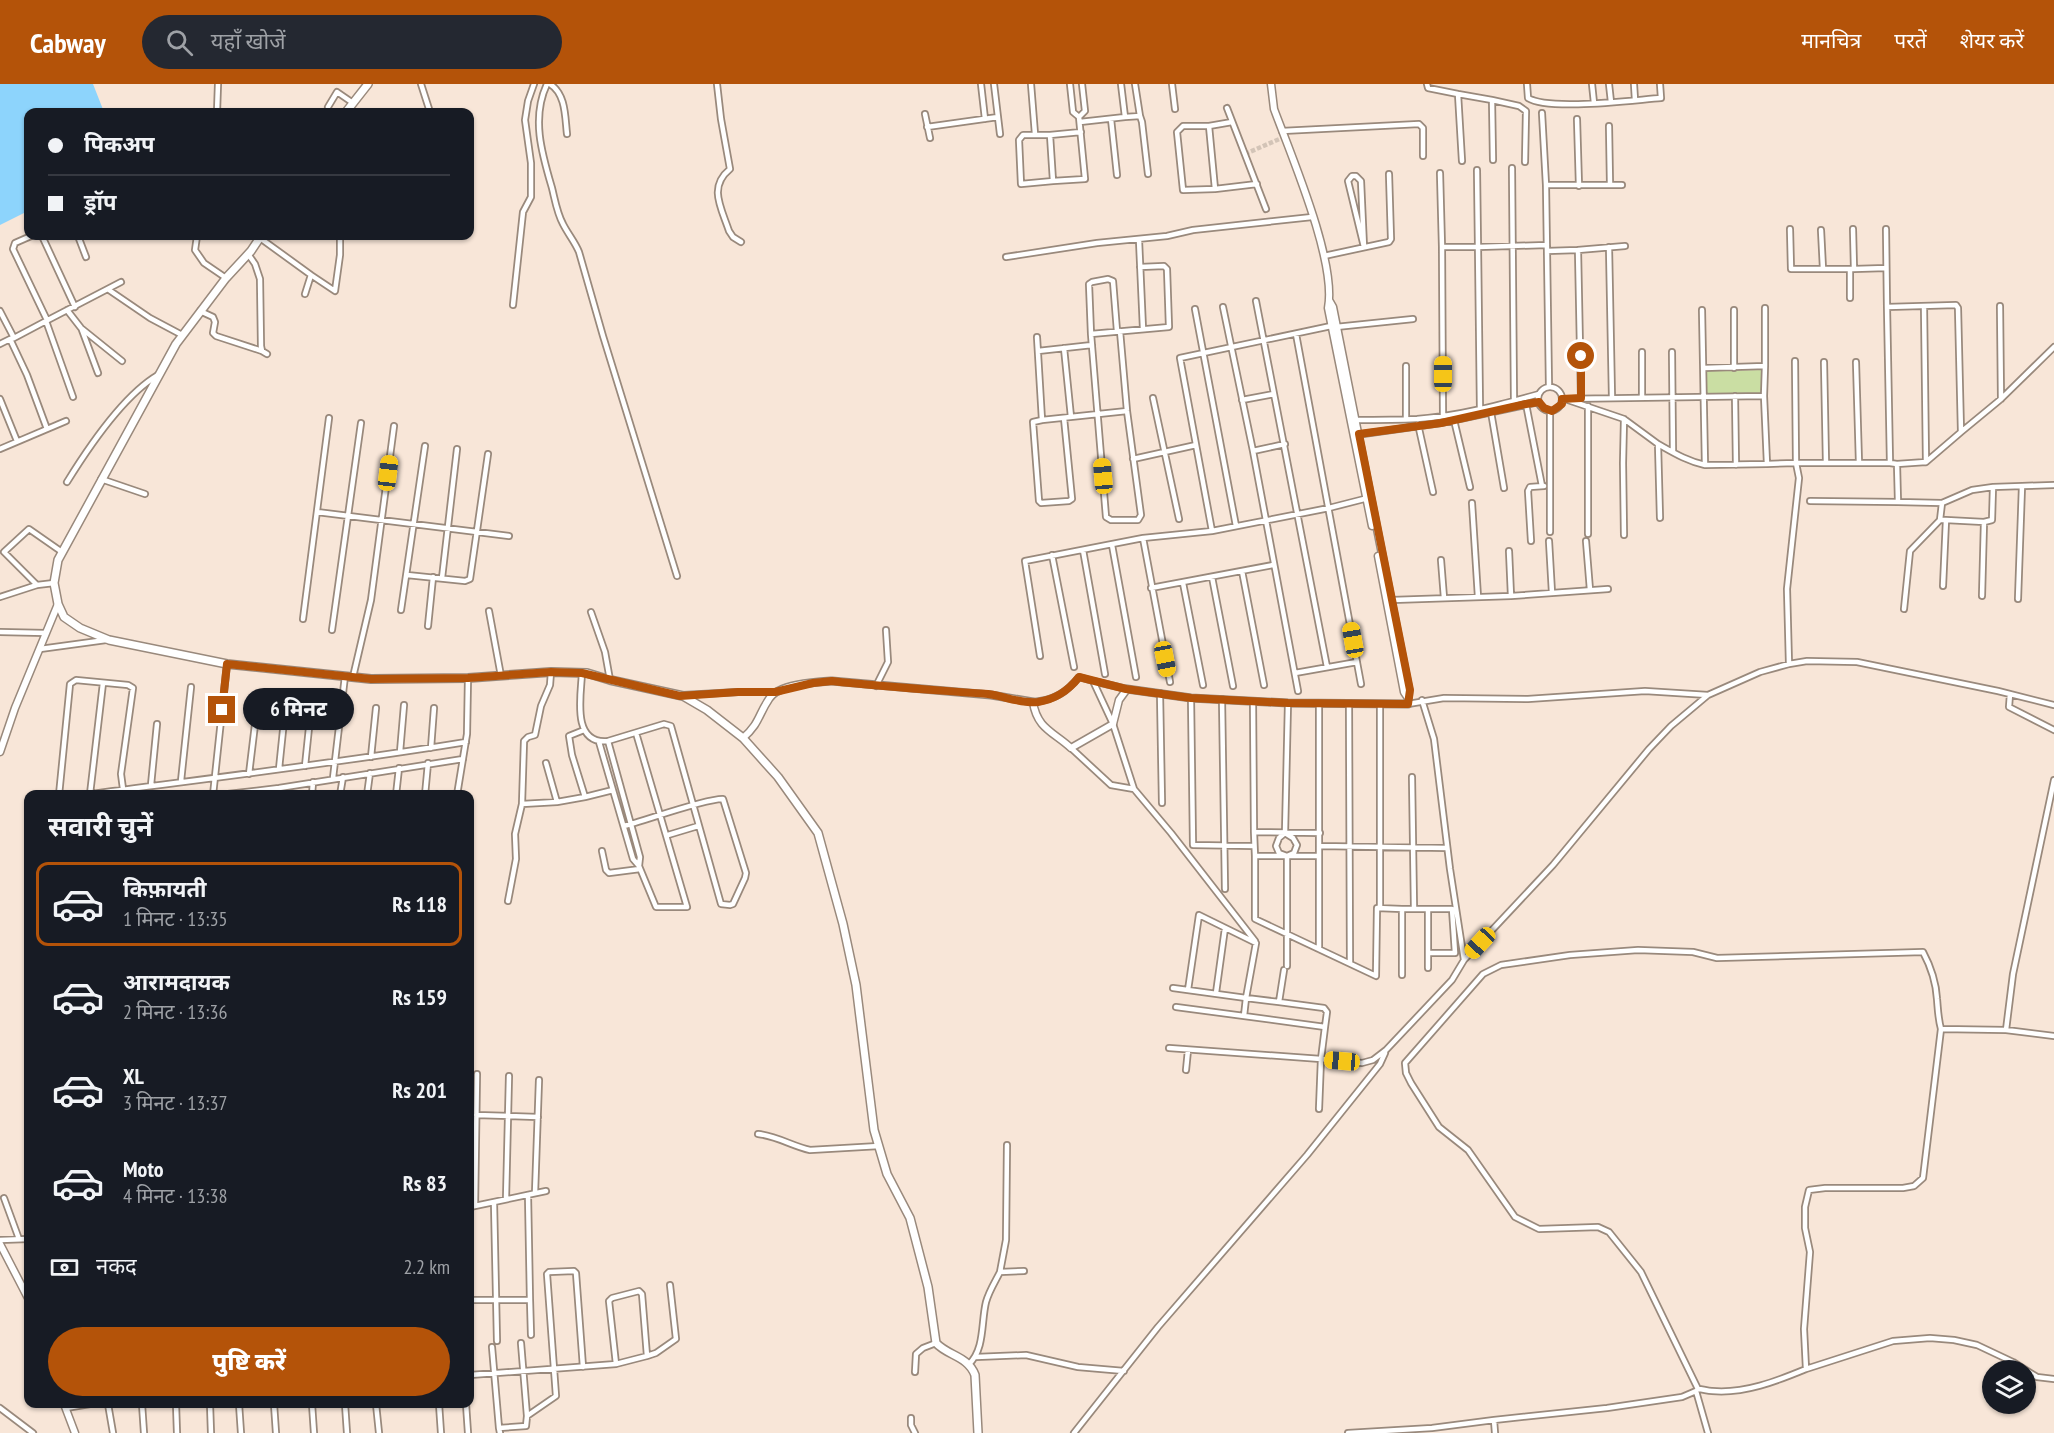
<!DOCTYPE html>
<html lang="hi">
<head>
<meta charset="utf-8">
<style>
	:root { --surface:#171b24; --page:#242831; --text:#f1f3f6; --muted:#9ea1a6; --line:#363941; --accent:#b45309 }
	body { margin:0; font-family:"PT Sans Narrow","Noto Sans Devanagari",sans-serif; background:var(--page); color:var(--text); height:100vh; display:flex; flex-direction:column; font-size:22px; white-space:nowrap }
	* { box-sizing:border-box; margin:0 }
	p { font-size:20px; color:var(--muted) }
	.icon { flex:none; width:33px; height:33px; fill:none; stroke:currentColor; stroke-width:2; stroke-linecap:round; stroke-linejoin:round }
	.map { position:relative; flex:1; overflow:hidden }
	.panel { position:absolute; left:24px; top:706px; width:450px; height:618px; display:flex; flex-direction:column; background:var(--surface); border-radius:12px; box-shadow:0 2px 4px #0004 }
	.panel>* { flex:none }
	.hud { position:absolute; left:24px; top:24px; width:450px; height:132px; border-radius:12px; box-shadow:0 2px 4px #0004; display:grid; align-content:center; height:132px; padding:0 24px; background:var(--surface) }
	.buttons { position:absolute; left:1982px; top:1276px; display:grid; gap:12px }
	.buttons a { display:grid; place-items:center; width:54px; height:54px; border-radius:50%; background:var(--surface); box-shadow:0 2px 4px #0004; font-size:30px }
	.end { position:absolute; width:27px; height:27px; margin:-14px; border:8px solid #b45309; background:#fff; box-shadow:0 0 0 3px #fff }
	.from { border-radius:50% }
	.bubble { position:absolute; height:42px; border-radius:21px; background:var(--surface); box-shadow:0 2px 4px #0004; font-size:20px; font-weight:800; line-height:42px; text-align:center }
	.car { position:absolute; width:18px; height:36px; margin:-18px -9px; border-radius:8px; box-shadow:0 0 4px 2px #0007; background:linear-gradient(#f5c518 24%,#345 0 40%,#f5c518 0 76%,#345 0 86%,#f5c518 0) }
	.hud b { display:flex; align-items:center; gap:21px; height:57px; font-size:22px }
	.hud b+b { border-top:2px solid var(--line) }
	.hud i { width:15px; height:15px; background:var(--text) }
	ul { padding:0; list-style:none }
	li { display:flex; align-items:center; gap:18px; height:84px; margin:0 12px 9px; padding:0 12px; border:3px solid transparent; border-radius:12px }
	li div { flex:1 }
	li b { display:block; font-size:22px }
	li em { font-style:normal; font-weight:800 }
	li.selected { border-color:var(--accent) }
	li>.icon { width:54px; height:54px; stroke-width:1.5 }
	h2 { padding:0 24px; font-size:27px; line-height:72px }
	.pay { display:flex; align-items:center; gap:15px; height:66px; padding:0 24px; font-size:22px }
	.pay p { margin-inline-start:auto }
	.button { display:flex; gap:12px; margin-top:auto; padding:12px 24px }
	.button a { flex:1; height:69px; border-radius:36px; background:var(--accent); color:#fff; font-size:24px; font-weight:800; line-height:69px; text-align:center }
	header { display:flex; align-items:center; gap:36px; box-sizing:border-box; height:84px; padding:0 30px; background:var(--accent); color:#fff }
	header strong { font-size:28px }
	nav { display:flex; gap:33px; margin-inline-start:auto; font-size:21px }
	.search { width:420px; height:54px; background:var(--page); display:flex; align-items:center; gap:15px; box-sizing:border-box; padding:0 21px; border-radius:33px; color:var(--muted); font-size:22px }
	.map>svg:first-child { display:block }
</style>
</head>
<body>
<header>
<strong>Cabway</strong>
<div class="search"><svg class="icon" aria-label="search" viewBox="0 0 24 24"><circle cx="10" cy="10" r="6"/><path d="M15 15l6 6"/></svg>यहाँ खोजें</div>
<nav><a>मानचित्र</a><a>परतें</a><a>शेयर करें</a></nav>
</header>
<div class="map">
<svg width="2054" height="1349" viewBox="0 0 2054 1349">
	<rect width="100%" height="100%" fill="#f8e6d8"/>
	<path fill="#cadea3" d="M 1761,286 L 1762,309 L 1706,310 L 1706,287 Z"/>
	<path fill="#8dd4fc" d="M 0,0 L 93,0 L 104,28 L 28,28 L 28,127 L 0,141 Z"/>
	<g fill="none" stroke-linecap="round" stroke-linejoin="round">
		<path stroke="#d3c4b7" stroke-width="4.5" stroke-dasharray="4.5 2" stroke-linecap="butt" d="M 1245,70 L 1284,53"/>
		<defs>
			<path id="minor" d="M 421,0 L 430,28
				M 547,0 C 531,34 542,70 552,104 C 555,116 557,129 563,140 C 568,150 575,158 579,168 L 603,252 L 677,492
				M 550,0 C 566,10 565,33 567,50
				M 717,0 L 721,35 L 730,85 C 708,103 721,123 729,147 L 733,153 L 741,158
				M 981,0 L 985,35
				M 994,0 L 1000,50
				M 1031,0 L 1035,50
				M 1121,0 L 1125,33 L 1140,32 L 1135,0
				M 1172,0 L 1175,25
				M 1427,0 L 1428,4 L 1458,10 L 1462,77
				M 1527,0 L 1528,14 C 1549,27 1633,16 1661,14 L 1660,0
				M 1592,0 L 1594,19
				M 1609,0 L 1611,18
				M 1634,0 L 1635,16
				M 1458,10 L 1492,16 L 1493,76
				M 1492,16 L 1519,22 L 1526,27 L 1525,78
				M 328,23 L 337,8 L 353,19
				M 1227,24 L 1266,125
				M 217,28 L 218,0
				M 1542,29 L 1546,101 L 1622,101
				M 925,30 L 930,54
				M 1140,32 L 1142,38 L 1148,90
				M 1079,33 L 1085,27 L 1082,0
				M 1111,35 L 1117,91
				M 1577,35 L 1579,102
				M 1080,38 L 1125,33
				M 1209,42 L 1232,38
				M 1609,42 L 1610,100
				M 927,43 L 998,33
				M 1282,47 L 1419,40 L 1423,44 L 1423,72
				M 1050,51 L 1081,48
				M 1512,84 L 1514,317
				M 1477,86 L 1478,163 L 1547,161
				M 1440,89 L 1442,163
				M 1352,92 L 1356,92 L 1361,97 L 1364,163 L 1348,97 Z
				M 1053,97 L 1021,100 L 1019,56 L 1023,51 L 1050,51 L 1053,97 L 1085,95 L 1079,33 L 1073,28 L 1070,0
				M 1546,101 L 1549,303
				M 1215,105 L 1183,106 L 1177,48 L 1183,42 L 1209,42 L 1215,105 L 1257,100
				M 1790,145 L 1791,185 L 1854,185
				M 1853,145 L 1854,185 L 1886,184
				M 1886,145 L 1887,223
				M 1821,146 L 1823,185
				M 31,152 L 15,159 L 13,165 L 47,236
				M 42,152 L 75,223
				M 78,152 L 86,173
				M 197,152 L 195,166 L 204,179 L 226,194
				M 260,154 L 311,191 L 305,210
				M 1139,156 L 1143,245
				M 1609,163 L 1612,314
				M 1547,167 L 1578,166
				M 248,170 L 255,180 L 260,195 L 261,262 L 262,267 L 267,270
				M 1324,172 L 1389,158 L 1391,155 L 1389,90
				M 1006,173 L 1097,159 L 1167,152 L 1193,146 L 1312,133
				M 1850,185 L 1850,214
				M 311,191 L 335,207 L 340,171 L 340,152
				M 109,206 L 150,234 L 182,251
				M 1256,217 L 1327,583
				M 513,221 L 523,128 L 531,113 L 531,79 L 525,36 L 528,17 L 534,0
				M 2000,222 L 2001,315
				M 1223,223 L 1253,367 L 1298,607
				M 1195,225 L 1236,442
				M 67,226 L 81,244 L 122,277
				M 1702,226 L 1705,381
				M 1734,226 L 1734,284
				M 0,227 L 14,254 L 11,255
				M 200,227 L 213,233 L 215,238 L 213,249 L 216,252 L 262,267
				M 46,237 L 121,198
				M 1336,243 L 1413,235
				M 82,246 L 98,289
				M 1120,247 L 1127,327 L 1141,431 L 1138,436 L 1111,436 L 1106,433 L 1091,250 L 1169,243 L 1167,185 L 1164,182 L 1140,183
				M 1091,250 L 1089,200 L 1092,198 L 1108,195 L 1113,197 L 1117,247
				M 1296,250 L 1361,600
				M 1037,253 L 1042,336
				M 14,254 L 46,237 L 73,313
				M 0,260 L 10,255 L 27,291 L 47,345
				M 1064,264 L 1071,333
				M 1038,267 L 1092,261
				M 1642,268 L 1642,314
				M 1672,268 L 1673,368
				M 1795,277 L 1796,379 L 1826,379
				M 1824,278 L 1826,379 L 1859,379
				M 1856,278 L 1859,379 L 1890,379
				M 1704,284 L 1765,282 L 1765,224
				M1538 315a12 12 0 1 1 24 0a12 12 0 1 1-24 0Z
				M 1735,312 L 1736,381
				M 1764,312 L 1765,282
				M 1153,314 L 1179,435
				M 1581,314 L 1578,166 L 1625,162
				M 0,315 L 17,357
				M 1562,315 L 1764,312 L 1767,380 L 1796,379 L 1799,394 L 1787,505 L 1789,580
				M 1242,316 L 1274,310
				M 1568,316 L 1624,335 L 1658,360 L 1660,434
				M 1526,320 L 1542,402
				M 1550,327 L 1550,448
				M 1491,328 L 1504,404
				M 1443,332 L 1442,163 L 1478,163 L 1480,325
				M 1064,334 L 1072,415 L 1069,417 L 1041,419 L 1039,417 L 1033,338 L 1042,336 L 1127,327
				M 1406,335 L 1406,282
				M 1353,336 C 1374,336 1396,336 1417,335 C 1459,332 1499,321 1539,310
				M 1454,336 L 1470,403
				M 1418,340 L 1433,408
				M 1961,348 L 2001,315 L 2054,263
				M 1356,351 L 1441,339 L 1539,318
				M 1658,360 C 1674,369 1687,377 1705,381 L 1767,380
				M 0,365 L 66,337
				M 1253,367 L 1285,360
				M 1133,375 L 1196,361
				M 1926,378 L 1961,348 L 1958,224 L 1956,221 L 1887,223 L 1890,379 L 1897,380 L 1898,418 L 1942,419
				M 1897,380 L 1926,378 L 1924,222
				M 101,395 L 145,410
				M 67,398 C 88,364 124,311 158,291
				M 1810,417 L 1898,418
				M 1472,419 L 1478,513
				M 317,428 L 509,452
				M 1940,436 L 1942,419 L 1972,406 L 1993,403
				M 1212,447 L 1180,274 L 1331,242
				M 1588,450 L 1588,322
				M 1624,451 L 1623,379 L 1624,335
				M 1143,454 L 1170,598
				M 1531,457 L 1528,407 L 1530,403 L 1544,402
				M 1549,457 L 1552,509
				M 1586,457 L 1590,506
				M 1112,461 L 1136,593
				M 1083,466 L 1105,590
				M 1509,467 L 1511,512 L 1608,505
				M 1052,471 L 1074,583
				M 1441,476 L 1444,514
				M 1242,487 L 1264,601
				M 407,491 L 465,497 L 470,495 L 488,370
				M 1212,493 L 1233,602
				M 442,494 L 457,365
				M 1183,499 L 1203,601
				M 37,501 L 4,468 L 29,445 L 62,468
				M 1943,502 L 1946,436 L 1984,438
				M 1151,504 L 1273,481
				M 1982,512 L 1984,438 L 1992,436 L 1993,403 L 2022,402
				M 0,513 L 37,501 L 54,499
				M 2018,515 L 2022,402 L 2054,401
				M 1392,516 L 1511,512
				M 1904,525 L 1910,467 L 1940,436 L 1946,436
				M 401,526 L 425,362
				M 489,527 L 501,592
				M 591,528 L 605,568 L 610,596
				M 303,535 L 329,334
				M 428,542 L 433,493
				M 332,546 L 361,339
				M 0,548 L 46,549
				M 40,565 L 106,556
				M 1040,572 L 1025,477 L 1143,454 L 1212,447 L 1329,424 L 1368,414
				M 582,589 C 581,611 571,661 608,657 L 664,640 L 671,642 L 721,820 L 730,821 L 733,820 L 745,794 L 746,789 L 723,715 C 708,714 649,735 631,740 L 624,742
				M 1295,589 L 1357,578
				M 353,593 L 371,516 L 394,342
				M 1093,597 L 1127,605
				M 876,602 L 888,578 L 886,546
				M 1160,609 L 1162,719
				M 2010,610 L 2009,623 L 2054,646
				M 683,611 L 738,608 L 775,608
				M 1191,614 L 1193,761 L 1254,762
				M 1222,615 L 1225,805
				M 1253,617 L 1254,748
				M 1033,618 C 1054,616 1066,609 1079,593 L 1093,597 L 1113,640 L 1134,705 L 1111,701 L 1071,664
				M 1349,620 L 1350,879
				M 1408,620 L 1444,614 L 1528,615 L 1645,607 L 1708,611
				M 1380,621 L 1380,824
				M 636,649 L 687,823 L 656,823 L 639,782
				M 599,658 L 633,775 L 639,782 L 640,773 L 608,657
				M 431,664 L 434,624
				M 400,668 L 404,621
				M 371,673 L 376,624
				M 546,679 L 557,718
				M 305,682 L 312,615
				M 279,685 L 285,627
				M 249,690 L 257,624 L 310,630
				M 1412,693 L 1414,824
				M 333,694 L 345,592
				M 181,697 L 191,603
				M 151,701 L 157,640
				M 1134,705 L 1171,749 L 1255,857
				M 90,710 L 103,599
				M 59,711 L 70,600 L 76,596 L 128,601 L 133,604 L 121,690 L 123,705
				M 83,711 C 211,694 339,679 466,658
				M 213,711 L 227,580
				M 219,711 L 279,704 L 463,675
				M 312,711 L 313,698
				M 340,711 L 343,693
				M 367,711 L 370,689
				M 396,711 L 399,684
				M 425,711 L 428,679
				M 457,711 L 467,650 L 468,594
				M 585,713 L 613,706
				M 522,720 L 524,657 L 528,653 L 535,651 L 541,622 L 550,601 L 551,588
				M 1285,749 L 1288,619
				M 1285,749 L 1293,754 L 1297,761 L 1294,769 L 1287,772 L 1279,769 L 1276,762 L 1279,754 Z
				M 668,751 L 698,742
				M 1319,762 L 1447,764
				M 602,767 L 606,786 L 609,789 L 640,785
				M 1255,772 L 1254,748 L 1320,749
				M 1287,772 L 1287,882
				M 1319,772 L 1255,772 L 1255,835 L 1376,892 L 1377,824 L 1402,825 L 1402,891
				M 508,817 L 516,775 L 515,750 L 522,720 L 557,718 L 585,713 L 572,671 L 569,652 L 584,646
				M 1402,825 L 1452,825 L 1455,869 L 1428,869
				M 1428,825 L 1428,884
				M 1319,865 L 1319,619
				M 1464,876 L 1553,781 L 1649,665 L 1671,642 L 1708,611 L 1760,588 L 1789,580 L 1807,577 L 1857,578 L 1998,607 L 2054,621
				M 1173,904 L 1246,914 L 1244,932 L 1176,923
				M 1188,906 L 1199,831 L 1256,859 L 1246,914 L 1279,918 L 1284,886
				M 1216,909 L 1225,844
				M 1279,918 L 1324,924 L 1327,928 L 1325,943
				M 1941,945 L 2006,946 L 2054,952
				M 2006,946 L 2013,890 L 2054,696
				M 1169,964 L 1321,975 L 1325,943 L 1244,932
				M 1186,986 L 1188,966
				M 1319,1025 L 1321,975 L 1362,979 L 1373,976 L 1386,966 L 1452,896 L 1464,876 L 1450,785 L 1434,655 L 1422,616
				M 476,1031 L 538,1033
				M 758,1050 C 777,1052 792,1062 810,1066 L 879,1062
				M 535,1109 L 539,996
				M 4,1114 L 19,1155
				M 506,1115 L 509,992
				M 494,1118 L 497,1257
				M 475,1122 L 477,990
				M 470,1123 L 546,1107
				M 0,1156 L 28,1155
				M 1000,1188 L 1006,1156 L 1007,1061
				M 470,1216 L 530,1216 L 528,1111
				M 530,1216 L 531,1251
				M 521,1259 L 527,1332
				M 492,1263 L 499,1344
				M 647,1272 L 656,1269 L 676,1255 L 670,1201
				M 976,1273 L 1026,1271 L 1078,1283 L 1124,1287
				M 969,1280 C 985,1265 981,1238 986,1218 C 989,1207 995,1198 1000,1188 L 1024,1187
				M 1806,1285 L 1893,1257 L 1930,1254 L 1954,1256 L 1977,1261 L 2013,1278 L 2037,1293 L 2054,1295
				M 915,1288 L 916,1270 L 923,1264 L 936,1259
				M 470,1291 L 616,1280 L 647,1272 L 642,1210 L 639,1207 L 612,1214 L 609,1217 L 616,1280
				M 1698,1305 L 1641,1188 L 1609,1148 L 1598,1143 L 1539,1145 L 1515,1133 L 1468,1066 L 1439,1043 L 1411,999 L 1406,989 L 1405,979 L 1483,890 L 1501,881 L 1570,871 L 1638,866 L 1693,868 L 1717,874 L 1923,868 C 1931,883 1936,898 1937,915 C 1938,926 1938,934 1941,945 L 1923,1094 L 1914,1102 L 1903,1104 L 1825,1104 L 1809,1106 L 1805,1123 L 1805,1144 L 1810,1168 L 1804,1245 L 1806,1285 C 1777,1297 1744,1310 1712,1307 C 1707,1307 1703,1305 1698,1305 L 1696,1307 L 1708,1349
				M 108,1320 L 113,1349
				M 142,1320 L 144,1349
				M 176,1320 L 177,1349
				M 210,1320 L 211,1349
				M 239,1320 L 241,1349
				M 274,1320 L 276,1349
				M 312,1320 L 314,1349
				M 345,1320 L 347,1349
				M 376,1320 L 379,1349
				M 439,1320 L 441,1349
				M 466,1320 L 468,1349
				M 0,1324 L 33,1349
				M 66,1324 L 90,1320
				M 911,1334 L 911,1341 L 915,1349
				M 500,1349 L 499,1344 L 526,1342 L 527,1332 L 556,1312 L 547,1190 L 549,1188 L 574,1187 L 576,1189 L 583,1283
				M 1074,1349 L 1158,1243 L 1307,1071 L 1380,980 L 1385,969
				M 1348,1349 L 1432,1344 L 1494,1336
				M 1495,1349 L 1494,1336 L 1607,1324 L 1682,1313 L 1696,1307"/>
			<path id="tertiary" d="M 1271,0 L 1274,25 C 1291,71 1337,178 1328,224 L 1372,442
				M 1378,472 L 1404,608 L 1408,614
				M 743,654 C 760,639 758,631 769,615 C 778,600 816,598 832,597 L 991,611 L 1033,618 C 1037,645 1054,648 1071,664 L 1113,640 L 1119,616 L 1127,605 L 1191,614 L 1288,619 L 1408,620 L 1409,606 L 1333,223 L 1329,216
				M 0,668 L 15,624 L 58,520
				M 0,1160 L 28,1214
				M 64,1320 L 75,1349"/>
			<path id="secondary" d="M 346,28 L 368,0
				M 261,152 L 251,167 L 226,194 L 176,260 L 58,476 L 54,499 L 58,520 L 64,533 L 80,544 L 109,556 L 227,580 L 371,595 L 468,594 L 551,588 L 587,589 L 610,596 L 683,612 L 707,626 L 743,654 L 778,693 L 818,749 L 843,840 L 856,901 L 874,1046 L 887,1090 L 910,1134 L 928,1203 L 936,1259 C 948,1272 968,1272 975,1291 L 978,1349"/>
		</defs>
		<use href="#minor" stroke="#99897c" stroke-width="8"/>
		<use href="#tertiary" stroke="#99897c" stroke-width="9"/>
		<use href="#secondary" stroke="#99897c" stroke-width="10"/>
		<use href="#minor" stroke="#fff" stroke-width="4.5"/>
		<use href="#tertiary" stroke="#fff" stroke-width="6"/>
		<use href="#secondary" stroke="#fff" stroke-width="7"/>
	</g>
	<g fill="none" stroke-linecap="round" stroke-linejoin="round">
		<path stroke="#b45309" stroke-width="8" d="M 222,626 L 227,580 L 371,595 L 468,594 L 551,588 L 582,589 L 680,612 L 738,608 L 775,608 L 813,599 L 832,597 C 884,603 936,606 988,610 C 1004,612 1021,620 1038,618 C 1056,615 1068,607 1079,593 L 1126,605 L 1191,614 L 1288,619 L 1408,620 L 1410,606 L 1359,350 L 1441,339 L 1526,320 L 1539,318 L 1544,324 L 1552,327 L 1562,320 L 1562,315 L 1581,314 L 1581,272"/>
	</g>
</svg>
<div class="buttons">
<a><svg class="icon" aria-label="layers" viewBox="0 0 24 24"><path d="M12 4l9 5-9 5-9-5zM3 14l9 5 9-5"/></svg></a>
</div>
<i class="end from" style="left:1581px;top:272px"></i>
<i class="end" style="left:222px;top:626px"></i>
<div class="bubble" style="left:243px;top:604px;width:111px">6 मिनट</div>
<i class="car" style="left:1443px;top:290px;rotate:0deg"></i>
<i class="car" style="left:388px;top:389px;rotate:7deg"></i>
<i class="car" style="left:1103px;top:392px;rotate:355deg"></i>
<i class="car" style="left:1353px;top:556px;rotate:350deg"></i>
<i class="car" style="left:1165px;top:575px;rotate:169deg"></i>
<i class="car" style="left:1480px;top:859px;rotate:223deg"></i>
<i class="car" style="left:1342px;top:977px;rotate:275deg"></i>
<div class="hud">
<b><i class="from"></i>पिकअप</b>
<b><i></i>ड्रॉप</b>
</div>
<section class="panel">
<h2>सवारी चुनें</h2>
<ul>
<li class="selected"><svg class="icon" aria-label="car" viewBox="0 0 24 24"><path d="M5 17H2v-5l4-1 3-4h7l3 4 3 1v5h-3M9 17h6M6 11h13"/><circle cx="7" cy="17" r="2"/><circle cx="17" cy="17" r="2"/></svg><div><b>किफ़ायती</b><p>1 मिनट · 13:35</p></div><em>Rs 118</em></li>
<li><svg class="icon" aria-label="car" viewBox="0 0 24 24"><path d="M5 17H2v-5l4-1 3-4h7l3 4 3 1v5h-3M9 17h6M6 11h13"/><circle cx="7" cy="17" r="2"/><circle cx="17" cy="17" r="2"/></svg><div><b>आरामदायक</b><p>2 मिनट · 13:36</p></div><em>Rs 159</em></li>
<li><svg class="icon" aria-label="car" viewBox="0 0 24 24"><path d="M5 17H2v-5l4-1 3-4h7l3 4 3 1v5h-3M9 17h6M6 11h13"/><circle cx="7" cy="17" r="2"/><circle cx="17" cy="17" r="2"/></svg><div><b>XL</b><p>3 मिनट · 13:37</p></div><em>Rs 201</em></li>
<li><svg class="icon" aria-label="car" viewBox="0 0 24 24"><path d="M5 17H2v-5l4-1 3-4h7l3 4 3 1v5h-3M9 17h6M6 11h13"/><circle cx="7" cy="17" r="2"/><circle cx="17" cy="17" r="2"/></svg><div><b>Moto</b><p>4 मिनट · 13:38</p></div><em>Rs 83</em></li>
</ul>
<div class="pay"><svg class="icon" aria-label="cash" viewBox="0 0 24 24"><path d="M3 7h18v10H3z"/><circle cx="12" cy="12" r="2"/></svg>नकद<p>2.2 km</p></div>
<div class="button"><a>पुष्टि करें</a></div>
</section>
</div>
</body>
</html>
